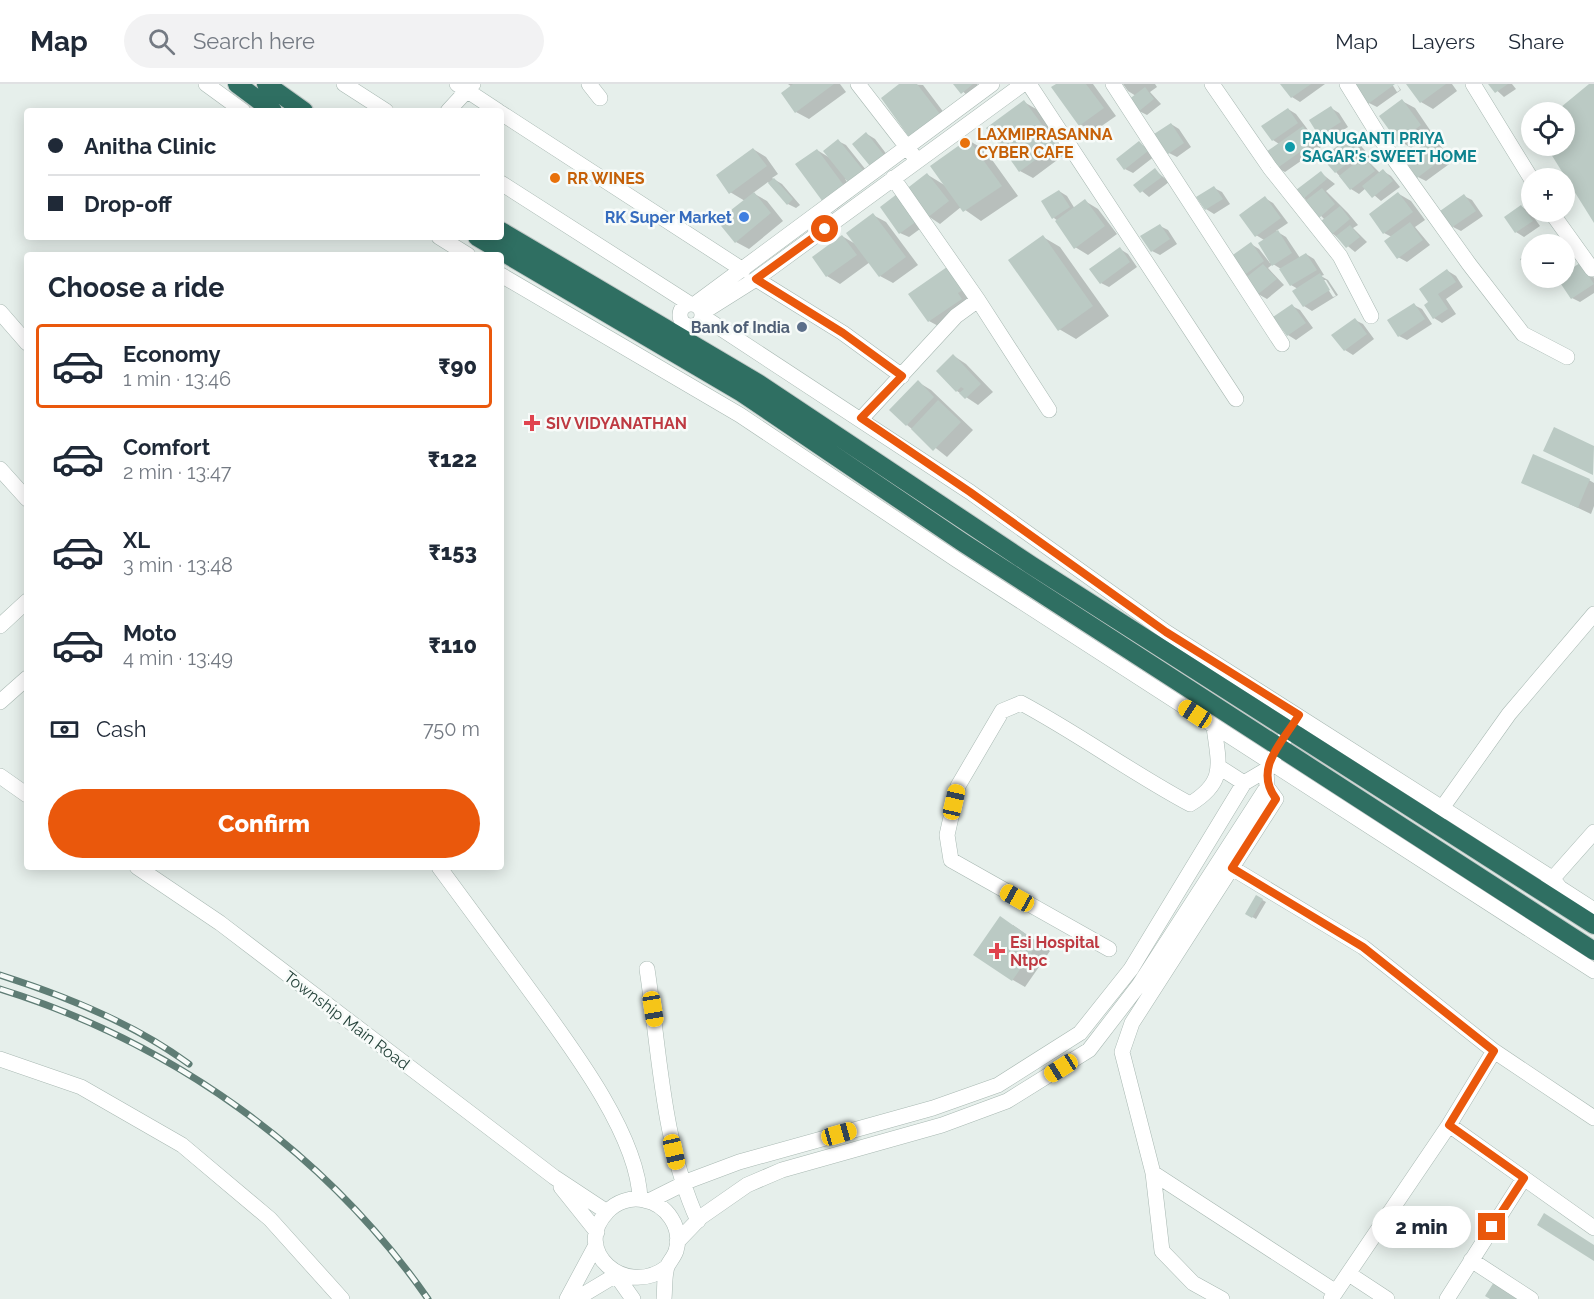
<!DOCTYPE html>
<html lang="en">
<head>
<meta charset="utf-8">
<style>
	:root { --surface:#fff; --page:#f2f2f3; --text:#1f2937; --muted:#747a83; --line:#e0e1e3; --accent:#ea580c }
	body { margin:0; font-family:Raleway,sans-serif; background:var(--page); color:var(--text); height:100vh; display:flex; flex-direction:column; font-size:22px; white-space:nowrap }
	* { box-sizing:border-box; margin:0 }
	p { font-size:20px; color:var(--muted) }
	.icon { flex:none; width:33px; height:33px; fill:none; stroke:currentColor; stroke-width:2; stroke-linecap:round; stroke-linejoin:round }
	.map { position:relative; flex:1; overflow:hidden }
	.sheet { position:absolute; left:24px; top:168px; width:480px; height:618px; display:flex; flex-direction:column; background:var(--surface); border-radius:6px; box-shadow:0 3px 15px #0003 }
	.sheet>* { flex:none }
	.hud { position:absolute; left:24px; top:24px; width:480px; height:132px; border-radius:6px; box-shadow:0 3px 15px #0003; display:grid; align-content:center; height:132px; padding:0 24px; background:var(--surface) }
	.tools { position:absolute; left:1521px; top:18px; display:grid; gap:12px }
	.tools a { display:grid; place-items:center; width:54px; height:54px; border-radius:50%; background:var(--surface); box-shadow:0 3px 15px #0003; font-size:30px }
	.end { position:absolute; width:27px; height:27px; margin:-14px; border:8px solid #ea580c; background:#fff; box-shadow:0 0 0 3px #fff }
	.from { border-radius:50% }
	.bubble { position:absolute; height:42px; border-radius:21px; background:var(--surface); box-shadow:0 3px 15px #0003; font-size:20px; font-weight:800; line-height:42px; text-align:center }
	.car { position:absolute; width:18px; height:36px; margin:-18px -9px; border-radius:8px; box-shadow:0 0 4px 2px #0007; background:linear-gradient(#f5c518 24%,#345 0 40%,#f5c518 0 76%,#345 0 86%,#f5c518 0) }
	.hud b { display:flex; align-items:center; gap:21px; height:57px; font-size:22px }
	.hud b+b { border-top:2px solid var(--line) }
	.hud i { width:15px; height:15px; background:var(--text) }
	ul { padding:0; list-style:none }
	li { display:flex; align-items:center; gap:18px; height:84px; margin:0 12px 9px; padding:0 12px; border:3px solid transparent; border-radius:6px }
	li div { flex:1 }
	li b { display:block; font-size:22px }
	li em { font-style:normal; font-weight:800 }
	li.active { border-color:var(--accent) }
	li>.icon { width:54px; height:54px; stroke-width:1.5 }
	h2 { padding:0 24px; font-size:27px; line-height:72px }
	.pay { display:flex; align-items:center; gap:15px; height:66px; padding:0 24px; font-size:22px }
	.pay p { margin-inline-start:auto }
	.cta { display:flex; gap:12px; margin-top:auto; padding:12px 24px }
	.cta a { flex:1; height:69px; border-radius:36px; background:var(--accent); color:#fff; font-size:24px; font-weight:800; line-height:69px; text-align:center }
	header { display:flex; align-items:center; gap:36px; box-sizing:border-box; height:84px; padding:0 30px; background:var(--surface); border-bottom:2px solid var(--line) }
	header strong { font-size:28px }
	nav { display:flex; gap:33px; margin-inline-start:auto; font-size:21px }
	.search { width:420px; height:54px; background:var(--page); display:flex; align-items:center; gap:15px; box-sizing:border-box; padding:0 21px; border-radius:33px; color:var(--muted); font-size:22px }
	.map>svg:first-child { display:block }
</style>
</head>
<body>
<header>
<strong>Map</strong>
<div class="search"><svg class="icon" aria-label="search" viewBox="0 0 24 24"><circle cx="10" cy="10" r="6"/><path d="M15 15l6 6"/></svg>Search here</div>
<nav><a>Map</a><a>Layers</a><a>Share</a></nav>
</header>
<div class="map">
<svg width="1594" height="1215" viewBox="0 0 1594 1215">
	<rect width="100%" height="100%" fill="#e6efeb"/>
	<path fill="#0003" fill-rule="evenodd" d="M 788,0 L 840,0 L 846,8 L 809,35 L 796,28 L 792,3 Z
		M 902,0 L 923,1 L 951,38 L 910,52 Z
		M 955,0 L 977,0 L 981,5 L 970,14 Z
		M 1059,0 L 1093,0 L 1116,32 L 1093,48 L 1080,40 Z
		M 1123,0 L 1155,0 L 1157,3 L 1150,8 L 1161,20 L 1147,31 L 1139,27 L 1136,12 L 1128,7 Z
		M 1282,0 L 1325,0 L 1300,18 L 1292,13 Z
		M 1357,0 L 1392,0 L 1397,8 L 1400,6 L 1397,0 L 1401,6 L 1377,23 L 1369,19 Z
		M 1408,0 L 1452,0 L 1457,7 L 1433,25 L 1421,18 Z
		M 1490,0 L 1512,0 L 1516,5 L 1504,13 Z
		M 1402,17 L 1415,24 L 1432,49 L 1411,64 L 1399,56 Z
		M 1024,18 L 1036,25 L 1068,68 L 1033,94 L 1020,87 L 1007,68 Z
		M 1331,24 L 1339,29 L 1348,43 L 1328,56 L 1320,51 Z
		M 1288,25 L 1296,30 L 1321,63 L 1285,88 L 1277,84 L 1279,60 L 1273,56 L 1263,43 Z
		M 1171,40 L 1179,45 L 1191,63 L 1177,73 L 1169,69 Z
		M 867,50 L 875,55 L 891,76 L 879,86 Z
		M 1350,54 L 1358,58 L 1370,73 L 1366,75 L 1380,89 L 1383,87 L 1391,92 L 1400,103 L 1381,117 L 1366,104 L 1359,110 L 1351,105 L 1336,88 Z
		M 968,56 L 985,66 L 1018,112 L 981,137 L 961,123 L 940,140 L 928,132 L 928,91 L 946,102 Z
		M 1432,56 L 1440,61 L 1452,78 L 1426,97 L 1418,93 Z
		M 838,57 L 846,61 L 870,91 L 857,102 L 845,95 L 856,110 L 837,125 L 824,117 L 817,66 L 830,74 Z
		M 1139,58 L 1155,72 L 1133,89 L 1125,85 Z
		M 753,65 L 766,73 L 778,90 L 772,94 L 782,100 L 800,121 L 796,124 L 788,120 L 768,98 L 753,109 L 767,117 L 783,137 L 749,165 L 736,158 L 745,117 L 730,108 Z
		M 1155,86 L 1169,98 L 1149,113 L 1135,101 Z
		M 1321,89 L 1335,100 L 1326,107 L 1348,129 L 1358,141 L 1353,144 L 1367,158 L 1355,168 L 1332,149 L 1325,136 L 1304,114 Z
		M 1214,104 L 1222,108 L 1230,120 L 1214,130 L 1206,125 Z
		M 1059,107 L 1067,112 L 1075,125 L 1085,117 L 1098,125 L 1117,150 L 1088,171 L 1075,163 L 1058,137 L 1054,134 Z
		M 1399,110 L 1411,117 L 1425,136 L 1415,143 L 1430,161 L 1407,178 L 1398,173 L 1392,153 L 1384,149 Z
		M 1464,112 L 1472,116 L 1483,132 L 1461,147 L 1453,143 Z
		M 1265,114 L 1273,119 L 1288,139 L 1276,147 L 1286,153 L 1300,174 L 1306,170 L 1314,175 L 1324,191 L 1321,192 L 1328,196 L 1338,211 L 1312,227 L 1304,222 L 1295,207 L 1298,205 L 1291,201 L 1281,185 L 1273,180 L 1268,184 L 1284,201 L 1267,215 L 1258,210 L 1249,193 L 1244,190 L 1251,160 L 1259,165 L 1270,179 L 1272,178 L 1264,156 L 1256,151 ZM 1322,196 L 1326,196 L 1336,212 L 1333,213 Z
		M 882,123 L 924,142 L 909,153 L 900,149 Z
		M 1522,123 L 1530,128 L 1540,142 L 1524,153 L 1516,148 Z
		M 873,131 L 886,138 L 918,181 L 893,199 L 880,192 L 870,178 L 840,200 L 827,192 L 814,173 L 842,152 L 857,161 Z
		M 1160,142 L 1168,146 L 1177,160 L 1160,171 L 1152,167 Z
		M 1043,153 L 1060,163 L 1109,232 L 1076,255 L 1059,245 Z
		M 1120,165 L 1128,170 L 1137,183 L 1109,203 L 1101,199 Z
		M 947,185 L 974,213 L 942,244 L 929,237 Z
		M 1588,185 L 1594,194 L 1594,209 L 1580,218 L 1572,214 L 1559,194 Z
		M 1448,187 L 1456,192 L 1463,203 L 1446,215 L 1456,230 L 1442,239 L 1434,234 L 1426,222 L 1431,218 Z
		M 1414,221 L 1422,225 L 1432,240 L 1407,256 L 1399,252 Z
		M 1292,222 L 1300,226 L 1313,244 L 1296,256 L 1288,251 Z
		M 1355,236 L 1363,240 L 1374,255 L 1353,271 L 1345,266 Z
		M 954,272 L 966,280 L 993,308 L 978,321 L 957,307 Z
		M 918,298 L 931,306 L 973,346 L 947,373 L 907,341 Z
		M 1589,396 L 1594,399 L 1594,422 L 1591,430 L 1523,398 Z
		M 1257,813 L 1266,818 L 1256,835 L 1247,830 Z
		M 1013,841 L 1050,867 L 1025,903 L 1013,896 Z"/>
	<path fill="#bbcac4" d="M 793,0 L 834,0 L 795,29 L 781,9 Z
		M 899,0 L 917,0 L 940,30 L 909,53 L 881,14 Z
		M 953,0 L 973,0 L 961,10 Z
		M 1056,0 L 1086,0 L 1104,24 L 1079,42 L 1051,3 Z
		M 1280,0 L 1311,0 L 1291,14 Z
		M 1353,0 L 1395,0 L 1368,20 Z
		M 1406,0 L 1446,0 L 1420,19 Z
		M 1488,0 L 1508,0 L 1495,9 Z
		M 1589,0 L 1594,0 L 1594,139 L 1546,62 L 1564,62 L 1564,28 L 1555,28 Z
		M 1145,3 L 1154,15 L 1138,28 L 1128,16 Z
		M 1402,15 L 1421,41 L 1398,58 L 1379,32 Z
		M 1024,16 L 1043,42 L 1006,70 L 986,44 Z
		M 1331,22 L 1341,38 L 1319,52 L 1309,36 Z
		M 1288,24 L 1298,39 L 1272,57 L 1261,42 Z
		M 1171,39 L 1184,59 L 1168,70 L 1154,50 Z
		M 1303,42 L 1314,58 L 1276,85 L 1266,68 Z
		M 1044,43 L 1057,60 L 1019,88 L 1007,71 Z
		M 866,48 L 884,71 L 870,82 L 852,60 Z
		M 1350,52 L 1362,68 L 1335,89 L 1322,74 Z
		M 838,55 L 863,86 L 848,98 L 823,67 Z
		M 968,55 L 1002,102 L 963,128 L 930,82 Z
		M 1431,55 L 1445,73 L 1417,94 L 1404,75 Z
		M 1139,57 L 1148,67 L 1124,86 L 1116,75 Z
		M 753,64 L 767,82 L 729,110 L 716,91 Z
		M 817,65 L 845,103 L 823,118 L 795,80 Z
		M 1364,72 L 1375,87 L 1350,106 L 1339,92 Z
		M 1155,84 L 1162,93 L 1140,109 L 1133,101 Z
		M 1383,85 L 1393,97 L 1372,114 L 1362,102 Z
		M 1321,87 L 1327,95 L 1303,115 L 1296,106 Z
		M 927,89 L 949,117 L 927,134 L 905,106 Z
		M 774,94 L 793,115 L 787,121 L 768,99 Z
		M 1214,102 L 1223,115 L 1205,126 L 1196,113 Z
		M 1322,104 L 1335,120 L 1319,134 L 1305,117 Z
		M 1059,106 L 1070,123 L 1052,135 L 1041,117 Z
		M 754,108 L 771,129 L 735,159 L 717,137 Z
		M 1398,108 L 1413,128 L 1383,150 L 1369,130 Z
		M 897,110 L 917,137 L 899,150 L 880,123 Z
		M 1464,110 L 1476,127 L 1451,144 L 1440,127 Z
		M 1265,112 L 1281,134 L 1255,153 L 1239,131 Z
		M 1085,115 L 1105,142 L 1074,165 L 1055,137 Z
		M 1521,121 L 1533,137 L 1515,149 L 1504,133 Z
		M 1340,122 L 1350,135 L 1331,151 L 1321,137 Z
		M 873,129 L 906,173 L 879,193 L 846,149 Z
		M 1410,138 L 1423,156 L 1397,175 L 1384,157 Z
		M 1160,140 L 1170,155 L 1151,168 L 1140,152 Z
		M 1350,141 L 1360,153 L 1346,164 L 1336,152 Z
		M 1278,146 L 1292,169 L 1272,182 L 1258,159 Z
		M 842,151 L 857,171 L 826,193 L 812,173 Z
		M 1043,151 L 1093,222 L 1058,247 L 1008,176 Z
		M 1251,158 L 1264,177 L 1243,192 L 1230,173 Z
		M 1120,163 L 1130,178 L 1100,200 L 1089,185 Z
		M 1306,169 L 1317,186 L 1290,202 L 1279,185 Z
		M 1532,169 L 1532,187 L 1528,189 L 1520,175 Z
		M 1580,179 L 1594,200 L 1571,215 L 1557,194 L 1564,194 L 1564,189 Z
		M 1263,180 L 1277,195 L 1257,211 L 1244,195 Z
		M 947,183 L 963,206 L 958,209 L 962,215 L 928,238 L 908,210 Z
		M 1447,185 L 1456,198 L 1438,210 L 1448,225 L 1433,235 L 1424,221 L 1428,218 L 1419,205 Z
		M 1320,189 L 1330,206 L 1303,223 L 1292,207 Z
		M 1414,219 L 1425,235 L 1398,253 L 1387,236 Z
		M 1292,220 L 1306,239 L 1287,252 L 1273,233 Z
		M 1355,234 L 1367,250 L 1344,267 L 1331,251 Z
		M 953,270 L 981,300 L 965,315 L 959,309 L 964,305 L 961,303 L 956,308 L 936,287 Z
		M 918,296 L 934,313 L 906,342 L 889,326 Z
		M 938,316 L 961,338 L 933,367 L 911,345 Z
		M 1554,343 L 1594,362 L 1593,391 L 1543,367 Z
		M 1533,370 L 1590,395 L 1578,424 L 1521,399 Z
		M 1256,811 L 1263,815 L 1252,834 L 1245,830 Z
		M 1000,832 L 1038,859 L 1012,897 L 973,871 Z
		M 1544,1129 L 1594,1161 L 1594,1177 L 1537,1141 Z
		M 1494,1198 L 1521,1215 L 1490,1215 L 1485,1212 Z"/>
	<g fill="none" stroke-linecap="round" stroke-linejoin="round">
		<defs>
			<path id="minor" d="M 206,0 L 243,27
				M 344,0 L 386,27
				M 457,0 L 498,27
				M 589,0 L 600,14
				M 858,0 L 913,71
				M 1029,0 L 1236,315
				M 1113,0 L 1282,260
				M 1212,0 L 1270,84 L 1340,172 L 1371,232
				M 1347,0 L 1389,68 L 1469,180 L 1523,250 L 1567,273
				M 1473,0 L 1532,96
				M 448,27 L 473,0
				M 501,29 L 743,186
				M 893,94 L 978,216
				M 501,99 L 690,220
				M 1551,128 L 1592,185
				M 439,153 L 468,171
				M 501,191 L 740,331 L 957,476 L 1594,887
				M 756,195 L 843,249 L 902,292
				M 695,220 L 992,0
				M680 231a11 11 0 1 1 22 0a11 11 0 1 1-22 0Z
				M 0,228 L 27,259
				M 702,229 L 756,195 L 1023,0
				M 702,232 L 970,408 L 1166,548 L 1552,794 L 1560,804 L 1594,826
				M 862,334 L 956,232 L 978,216 L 1049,326
				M 0,385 L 27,415
				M 0,542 L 27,517
				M 0,618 L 27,594
				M 1219,683 L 1244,699
				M 0,692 L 27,711
				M 1437,731 L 1509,630 L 1594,530
				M 137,783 L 220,839 L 554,1093 L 607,1128
				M 439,783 C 467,821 495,859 523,897 C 562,951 638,1047 640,1115
				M 1232,784 L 1363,863 L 1494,967 L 1594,1034
				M 1547,801 L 1594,748
				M 1109,865 L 951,776 L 947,751 L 958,702 L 1002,627 L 1021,619 C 1079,650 1132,689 1190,720 C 1226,698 1219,681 1214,643
				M 647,885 C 660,970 662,1058 698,1137
				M 0,975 L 81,1003 L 182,1061 L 270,1135 L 342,1215
				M 1449,1041 L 1594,1144
				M 1153,1089 L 1336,1208
				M 561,1103 L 597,1148
				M 649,1117 L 691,1096 L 739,1078 L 933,1024 L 998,1001 L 1080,949 L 1131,885 L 1244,699 L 1266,686 L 1295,637
				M 677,1158 L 701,1133 L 747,1101 L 782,1086 L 942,1041 L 1007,1017 L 1089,966 L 1139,901 L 1267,703 L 1266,686
				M 1471,1176 L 1531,1215
				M 1349,1190 L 1387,1215
				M 567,1215 L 596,1161
				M 576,1215 L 616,1191 L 633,1215
				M 664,1215 C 665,1205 664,1192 667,1183 C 669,1178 674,1173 676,1167 C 683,1144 667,1120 644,1116 C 630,1113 616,1118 607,1128 C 571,1166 625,1215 667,1183
				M 1222,1215 L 1193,1199 L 1162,1167 L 1153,1089 L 1122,968 L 1132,939 L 1276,715 L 1267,703
				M 1331,1215 L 1449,1041 L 1494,967
				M 1447,1215 L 1524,1094"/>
			<path id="highway" d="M 237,0 L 273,27
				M 266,0 L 304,27
				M 501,147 L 758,299 L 1031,481 L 1594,841
				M 477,153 L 742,309 L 962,458 L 1594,867"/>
		</defs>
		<use href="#minor" stroke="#a8b8b2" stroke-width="16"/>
		<use href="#highway" stroke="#c2cac8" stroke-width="20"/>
		<use href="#minor" stroke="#fff" stroke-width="15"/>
		<use href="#highway" stroke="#2f6f62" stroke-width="18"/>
		<defs>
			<path id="rail" d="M 0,891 C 66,912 133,939 189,980
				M 0,905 C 171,958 325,1067 428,1215"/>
		</defs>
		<use href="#rail" stroke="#5f7d75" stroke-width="7"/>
		<use href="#rail" stroke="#f7fbf9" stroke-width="4.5" stroke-dasharray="14" stroke-linecap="butt"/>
	</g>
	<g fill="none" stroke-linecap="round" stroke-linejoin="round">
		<path stroke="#ea580c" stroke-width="8" d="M 825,145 L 756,195 L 843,249 L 902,292 L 861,334 L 970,408 L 1166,548 L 1299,631 C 1282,659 1253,684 1276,715 L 1232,784 L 1363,863 L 1494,967 L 1449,1041 L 1524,1094 L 1492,1143"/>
	</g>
	<g fill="#e8710a" stroke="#f7fbf9" stroke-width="2">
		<circle cx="965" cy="59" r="6"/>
		<circle cx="555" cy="94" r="6"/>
	</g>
	<circle fill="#0f9aa8" stroke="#f7fbf9" stroke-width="2" cx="1290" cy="63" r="6"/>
	<circle fill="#3f7fe0" stroke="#f7fbf9" stroke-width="2" cx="744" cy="133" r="6"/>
	<circle fill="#5c6f8a" stroke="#f7fbf9" stroke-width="2" cx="802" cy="243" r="6"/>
	<g fill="#e0444e" stroke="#f7fbf9" stroke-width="2">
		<path d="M529 330h6v6h6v6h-6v6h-6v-6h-6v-6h6z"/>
		<path d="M994 858h6v6h6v6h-6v6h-6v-6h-6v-6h6z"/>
	</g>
	<g text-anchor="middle" stroke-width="5" stroke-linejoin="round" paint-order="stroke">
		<g font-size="16" font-weight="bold" fill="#c56008" stroke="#f7fbf9" text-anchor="start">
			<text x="977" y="56">LAXMIPRASANNA<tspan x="977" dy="18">CYBER CAFE</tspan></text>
			<text x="567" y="100">RR WINES</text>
		</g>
		<g font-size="16" font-weight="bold" fill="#0d838f" stroke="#f7fbf9" text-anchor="start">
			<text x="1302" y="60">PANUGANTI PRIYA<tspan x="1302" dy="18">SAGAR's SWEET HOME</tspan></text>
		</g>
		<g font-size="16" font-weight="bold" fill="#366cbe" stroke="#f7fbf9" text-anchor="end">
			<text x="732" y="139">RK Super Market</text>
		</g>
		<g font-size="16" font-weight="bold" fill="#4e5e75" stroke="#f7fbf9" text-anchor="end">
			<text x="790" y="249">Bank of India</text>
		</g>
		<g font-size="16" font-weight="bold" fill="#be3a42" stroke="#f7fbf9" text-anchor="start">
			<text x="546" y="345">SIV VIDYANATHAN</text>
			<text x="1010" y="864">Esi Hospital<tspan x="1010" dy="18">Ntpc</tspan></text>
		</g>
		<g font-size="16" fill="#24423a" stroke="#f7fbf9">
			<text transform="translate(347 936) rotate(37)" y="6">Township Main Road</text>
		</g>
	</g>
</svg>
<div class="tools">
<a><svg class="icon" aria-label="locate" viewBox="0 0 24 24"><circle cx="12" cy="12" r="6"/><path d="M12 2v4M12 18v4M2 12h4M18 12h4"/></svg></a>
<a>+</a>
<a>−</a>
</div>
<i class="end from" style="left:825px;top:145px"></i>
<i class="end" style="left:1492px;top:1143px"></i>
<div class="bubble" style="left:1372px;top:1122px;width:99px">2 min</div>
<i class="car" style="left:1195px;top:630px;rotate:303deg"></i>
<i class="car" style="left:954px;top:718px;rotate:13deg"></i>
<i class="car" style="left:1017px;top:814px;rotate:299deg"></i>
<i class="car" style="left:653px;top:925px;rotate:171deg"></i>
<i class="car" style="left:1061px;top:984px;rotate:238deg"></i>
<i class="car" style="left:839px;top:1050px;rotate:74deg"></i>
<i class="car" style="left:674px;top:1068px;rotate:167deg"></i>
<div class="hud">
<b><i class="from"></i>Anitha Clinic</b>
<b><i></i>Drop-off</b>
</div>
<section class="sheet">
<h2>Choose a ride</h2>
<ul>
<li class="active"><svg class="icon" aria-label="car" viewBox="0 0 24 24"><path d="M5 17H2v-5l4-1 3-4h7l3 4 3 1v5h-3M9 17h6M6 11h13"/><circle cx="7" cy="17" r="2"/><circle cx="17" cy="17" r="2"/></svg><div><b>Economy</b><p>1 min · 13:46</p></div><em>₹90</em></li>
<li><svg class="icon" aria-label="car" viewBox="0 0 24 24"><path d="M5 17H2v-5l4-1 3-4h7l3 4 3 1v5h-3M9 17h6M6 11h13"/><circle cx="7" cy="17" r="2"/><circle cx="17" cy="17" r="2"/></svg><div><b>Comfort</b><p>2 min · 13:47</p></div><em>₹122</em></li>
<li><svg class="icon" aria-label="car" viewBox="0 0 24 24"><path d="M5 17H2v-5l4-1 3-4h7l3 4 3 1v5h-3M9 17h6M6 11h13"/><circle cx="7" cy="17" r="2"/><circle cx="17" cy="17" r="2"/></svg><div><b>XL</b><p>3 min · 13:48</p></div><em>₹153</em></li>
<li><svg class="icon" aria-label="car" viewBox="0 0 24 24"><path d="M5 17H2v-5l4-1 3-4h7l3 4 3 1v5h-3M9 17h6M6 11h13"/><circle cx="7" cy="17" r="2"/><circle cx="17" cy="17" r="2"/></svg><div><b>Moto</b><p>4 min · 13:49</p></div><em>₹110</em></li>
</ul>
<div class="pay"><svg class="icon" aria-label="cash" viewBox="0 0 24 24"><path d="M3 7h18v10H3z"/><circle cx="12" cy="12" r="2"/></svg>Cash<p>750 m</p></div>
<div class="cta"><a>Confirm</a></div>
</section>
</div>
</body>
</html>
